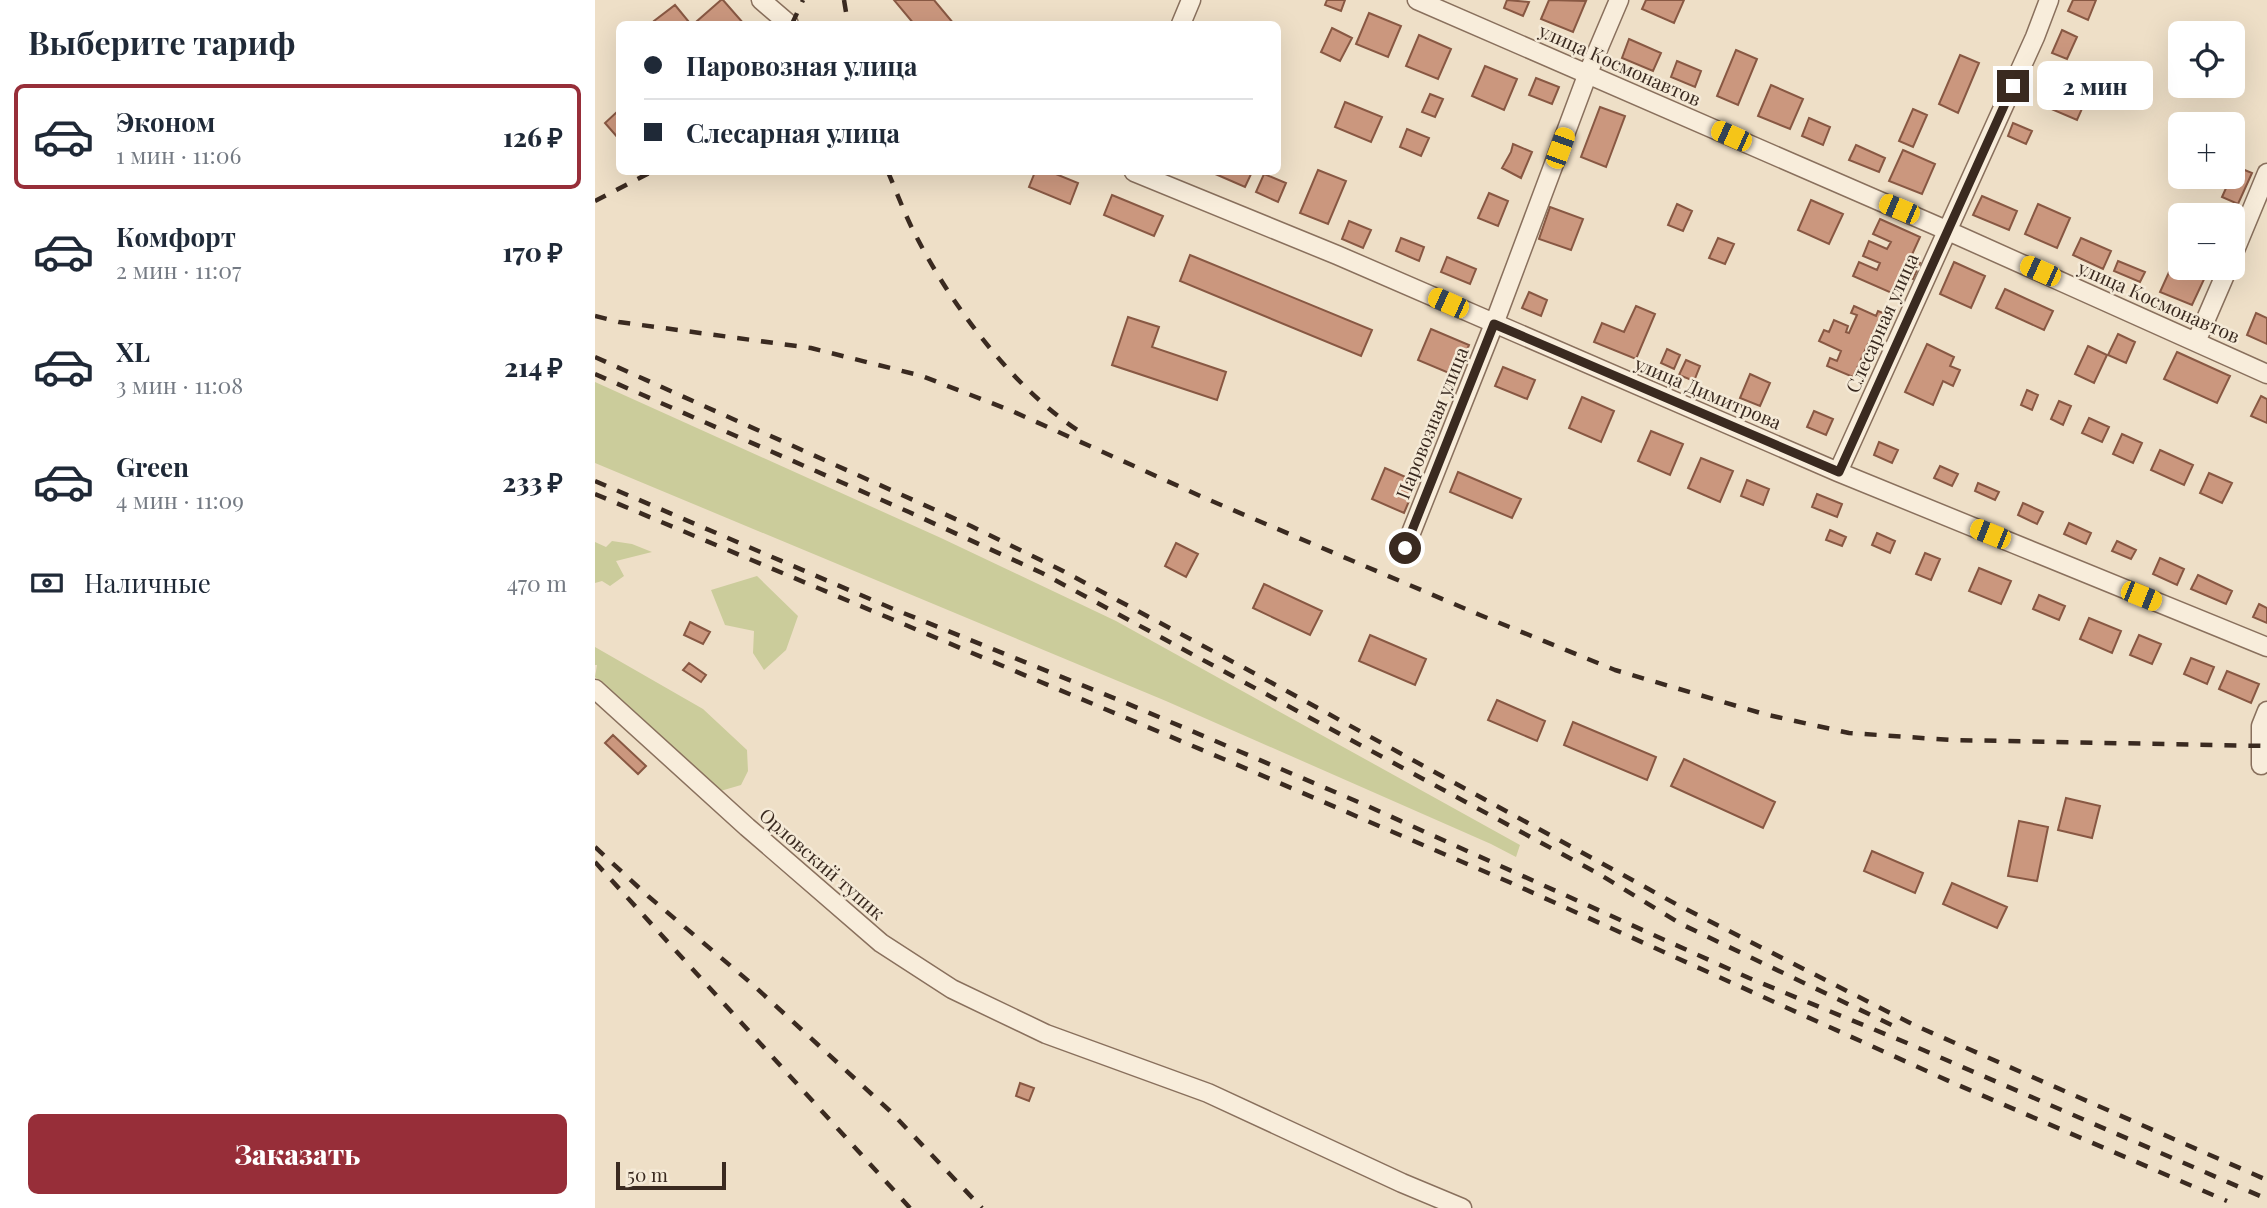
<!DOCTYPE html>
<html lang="ru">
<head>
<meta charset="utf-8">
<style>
	:root { --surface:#fff; --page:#f2f2f3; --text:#1f2937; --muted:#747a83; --line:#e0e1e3; --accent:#972e39 }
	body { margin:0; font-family:"Playfair Display",serif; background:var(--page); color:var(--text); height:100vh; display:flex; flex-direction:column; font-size:26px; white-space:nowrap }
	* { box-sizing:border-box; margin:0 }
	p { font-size:23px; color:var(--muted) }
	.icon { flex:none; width:38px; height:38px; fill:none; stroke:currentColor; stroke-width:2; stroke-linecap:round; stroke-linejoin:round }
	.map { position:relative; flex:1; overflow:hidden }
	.sheet { display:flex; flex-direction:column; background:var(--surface); width:595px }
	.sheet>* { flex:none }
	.top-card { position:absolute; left:21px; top:21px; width:665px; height:154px; border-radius:10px; box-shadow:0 7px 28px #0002; display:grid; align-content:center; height:154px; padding:0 28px; background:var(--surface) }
	.fabs { position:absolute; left:1573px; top:21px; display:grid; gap:14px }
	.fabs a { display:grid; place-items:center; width:77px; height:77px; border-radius:10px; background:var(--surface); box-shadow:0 7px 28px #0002; font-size:35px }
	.scale { position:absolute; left:21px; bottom:18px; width:110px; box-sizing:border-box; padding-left:7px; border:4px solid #3a2a20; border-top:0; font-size:19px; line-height:24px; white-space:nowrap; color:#3a2a20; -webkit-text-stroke:5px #f5ead7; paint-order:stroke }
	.end { position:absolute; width:32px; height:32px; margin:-16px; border:9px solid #3a2a20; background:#fff; box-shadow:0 0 0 4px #fff }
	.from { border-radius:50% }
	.bubble { position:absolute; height:49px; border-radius:10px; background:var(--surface); box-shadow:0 7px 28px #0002; font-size:23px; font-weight:800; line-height:49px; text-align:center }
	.car { position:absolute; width:21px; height:42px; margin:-21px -10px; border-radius:9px; box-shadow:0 0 5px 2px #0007; background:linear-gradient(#f5c518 24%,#345 0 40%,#f5c518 0 76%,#345 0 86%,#f5c518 0) }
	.top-card b { display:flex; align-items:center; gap:24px; height:66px; font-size:26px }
	.top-card b+b { border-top:2px solid var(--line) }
	.top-card i { width:18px; height:18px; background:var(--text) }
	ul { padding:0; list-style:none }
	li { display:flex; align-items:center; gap:21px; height:105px; margin:0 14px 10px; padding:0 14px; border:4px solid transparent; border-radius:10px }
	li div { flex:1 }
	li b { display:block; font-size:26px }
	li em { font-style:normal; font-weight:800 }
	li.active { border-color:var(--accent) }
	li>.icon { width:63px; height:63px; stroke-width:1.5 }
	h2 { padding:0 28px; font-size:32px; line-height:84px }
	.pay { display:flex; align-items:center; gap:18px; height:77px; padding:0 28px; font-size:26px }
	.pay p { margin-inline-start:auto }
	.button { display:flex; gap:14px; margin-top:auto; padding:14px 28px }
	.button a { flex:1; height:80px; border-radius:10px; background:var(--accent); color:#fff; font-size:28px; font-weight:800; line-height:80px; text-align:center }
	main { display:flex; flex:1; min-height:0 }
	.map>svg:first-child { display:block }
</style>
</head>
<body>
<main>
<section class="sheet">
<h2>Выберите тариф</h2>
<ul>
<li class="active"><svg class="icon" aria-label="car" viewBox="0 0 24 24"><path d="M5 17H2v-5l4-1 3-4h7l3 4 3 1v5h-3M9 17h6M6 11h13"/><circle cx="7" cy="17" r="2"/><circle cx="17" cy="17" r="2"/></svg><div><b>Эконом</b><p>1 мин · 11:06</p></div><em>126 ₽</em></li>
<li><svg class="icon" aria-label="car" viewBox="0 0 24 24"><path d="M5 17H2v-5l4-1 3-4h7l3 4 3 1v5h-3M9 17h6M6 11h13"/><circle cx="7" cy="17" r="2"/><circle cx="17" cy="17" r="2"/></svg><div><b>Комфорт</b><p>2 мин · 11:07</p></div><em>170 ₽</em></li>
<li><svg class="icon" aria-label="car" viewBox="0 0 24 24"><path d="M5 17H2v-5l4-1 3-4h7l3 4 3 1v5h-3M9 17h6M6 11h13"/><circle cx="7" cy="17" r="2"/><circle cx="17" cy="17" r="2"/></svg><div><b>XL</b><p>3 мин · 11:08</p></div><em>214 ₽</em></li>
<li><svg class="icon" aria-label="car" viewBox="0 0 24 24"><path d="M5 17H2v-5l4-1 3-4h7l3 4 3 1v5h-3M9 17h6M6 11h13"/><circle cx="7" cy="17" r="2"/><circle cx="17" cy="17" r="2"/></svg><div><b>Green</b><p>4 мин · 11:09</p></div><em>233 ₽</em></li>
</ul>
<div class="pay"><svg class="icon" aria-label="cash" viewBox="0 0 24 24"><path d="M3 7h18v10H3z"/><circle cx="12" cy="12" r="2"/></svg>Наличные<p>470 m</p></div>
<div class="button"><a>Заказать</a></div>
</section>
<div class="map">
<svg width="1672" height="1208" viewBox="0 0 1672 1208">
	<rect width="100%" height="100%" fill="#eedfc7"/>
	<path fill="#cbcc9b" d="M 0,382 L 346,538 L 521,621 L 925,845 L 921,857 L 896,844 L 571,701 L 0,463 Z
		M 17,541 L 37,544 L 57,552 L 21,561 L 29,576 L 15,586 L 7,581 L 0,583 L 0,542 L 11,547 Z
		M 162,576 L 203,616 L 191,650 L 169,670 L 158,653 L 159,631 L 130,625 L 116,590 Z
		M 0,647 L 108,709 L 152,750 L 153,771 L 146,785 L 122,792 L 0,677 L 2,665 L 0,665 Z"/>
	<path fill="#cb977e" stroke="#885843" stroke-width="2" d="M 126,0 L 128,0 L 149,24 L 104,24 L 101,22 Z
		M 299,0 L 339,0 L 359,24 L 319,24 Z
		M 732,0 L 750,0 L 746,11 L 730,5 Z
		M 912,0 L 934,2 L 928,16 L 909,8 Z
		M 954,0 L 991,1 L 978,32 L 946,19 Z
		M 1051,0 L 1089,0 L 1079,23 L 1047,9 Z
		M 1478,0 L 1501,0 L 1493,20 L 1473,11 Z
		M 80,5 L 94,22 L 91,24 L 61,24 L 59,21 Z
		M 774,13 L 806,26 L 793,57 L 761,44 Z
		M 737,28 L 757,38 L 745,61 L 726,52 Z
		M 1467,30 L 1482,37 L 1472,59 L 1457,53 Z
		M 824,35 L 856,49 L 843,79 L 811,66 Z
		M 1034,39 L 1066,53 L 1058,71 L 1027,58 Z
		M 1141,50 L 1162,59 L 1143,105 L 1122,96 Z
		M 1365,55 L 1384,63 L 1363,113 L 1344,104 Z
		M 1082,61 L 1106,71 L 1100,87 L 1076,77 Z
		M 890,66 L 922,79 L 909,110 L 877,96 Z
		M 941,78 L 964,87 L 957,104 L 934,95 Z
		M 1465,82 L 1493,95 L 1482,120 L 1454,108 Z
		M 1176,85 L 1208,99 L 1195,129 L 1163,116 Z
		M 835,94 L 848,99 L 840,117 L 827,112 Z
		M 750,102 L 787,117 L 776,142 L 740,127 Z
		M 1005,107 L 1030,116 L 1011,167 L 986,157 Z
		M 1318,109 L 1332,115 L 1318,147 L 1304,141 Z
		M 24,110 L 24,139 L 10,123 Z
		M 1214,118 L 1235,127 L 1228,145 L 1207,136 Z
		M 1418,123 L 1437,131 L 1431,144 L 1413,136 Z
		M 812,129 L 834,138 L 826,156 L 805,147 Z
		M 918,144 L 937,152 L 926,178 L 907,168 L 916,152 Z
		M 1261,145 L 1290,158 L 1284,172 L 1254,160 Z
		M 1308,150 L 1340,164 L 1327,194 L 1294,181 Z
		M 1640,166 L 1657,173 L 1643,204 L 1627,197 L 1636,177 L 1638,177 Z
		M 723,170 L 751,181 L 733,224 L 705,213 Z
		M 440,172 L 456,172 L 483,183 L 475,204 L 434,187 Z
		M 618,172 L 657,172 L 650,187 L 618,173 Z
		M 669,174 L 691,183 L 683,202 L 661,192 Z
		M 894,193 L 913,201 L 903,226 L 883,218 Z
		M 517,195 L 568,216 L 559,236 L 509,215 Z
		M 1387,196 L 1422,211 L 1414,230 L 1378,215 Z
		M 1216,200 L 1248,214 L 1234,244 L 1203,230 Z
		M 1082,204 L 1097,211 L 1088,231 L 1073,225 Z
		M 1443,204 L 1475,218 L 1462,248 L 1430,234 Z
		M 955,207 L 988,219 L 976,250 L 944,239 Z
		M 1285,219 L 1325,237 L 1315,259 L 1325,263 L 1318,279 L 1308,275 L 1299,294 L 1258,276 L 1264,262 L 1282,270 L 1285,263 L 1268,256 L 1274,241 L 1292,249 L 1296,242 L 1278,234 Z
		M 754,221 L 776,230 L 768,248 L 747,239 Z
		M 806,238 L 829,247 L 824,261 L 801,251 Z
		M 1123,238 L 1139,244 L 1130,264 L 1114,258 Z
		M 1486,238 L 1516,251 L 1508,269 L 1478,255 Z
		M 595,255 L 777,330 L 766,356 L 585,281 Z
		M 852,257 L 881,269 L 875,284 L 846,272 Z
		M 1523,261 L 1550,272 L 1545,282 L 1519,271 Z
		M 1579,261 L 1586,264 L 1586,268 L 1595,268 L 1611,275 L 1597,305 L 1565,292 Z
		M 1359,262 L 1390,276 L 1376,308 L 1345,294 Z
		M 1410,289 L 1458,311 L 1449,330 L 1401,308 Z
		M 934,292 L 952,300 L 946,316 L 927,308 Z
		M 1041,306 L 1060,314 L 1041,359 L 999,342 L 1007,323 L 1029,332 Z
		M 1259,306 L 1281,316 L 1283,311 L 1291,314 L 1286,325 L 1282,324 L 1258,377 L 1232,366 L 1235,358 L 1242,361 L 1246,351 L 1224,341 L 1229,330 L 1234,332 L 1239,320 L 1253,326 L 1251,332 L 1254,333 L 1262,315 L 1256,313 Z
		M 1661,313 L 1672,318 L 1672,344 L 1652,335 Z
		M 533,317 L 564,327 L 557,347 L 631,372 L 622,400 L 517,365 Z
		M 836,329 L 874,345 L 861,376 L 823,360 Z
		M 1523,334 L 1540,342 L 1531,363 L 1513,355 Z
		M 1332,344 L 1359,357 L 1355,366 L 1365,370 L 1358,386 L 1348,381 L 1338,405 L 1310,392 Z
		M 1493,346 L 1512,355 L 1499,383 L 1480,374 Z
		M 1072,349 L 1085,355 L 1079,369 L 1066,363 Z
		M 1582,352 L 1635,376 L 1622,403 L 1569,379 Z
		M 1091,360 L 1105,366 L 1099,381 L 1084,375 Z
		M 908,367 L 940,380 L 932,399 L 900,386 Z
		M 1155,374 L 1175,383 L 1165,406 L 1145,398 Z
		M 1432,390 L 1443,395 L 1437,410 L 1426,405 Z
		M 1666,396 L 1672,399 L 1672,423 L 1656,416 Z
		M 987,397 L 1019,411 L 1006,442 L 974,428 Z
		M 1464,401 L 1476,406 L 1468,425 L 1456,419 Z
		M 1219,411 L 1238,419 L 1231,435 L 1212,427 Z
		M 1494,418 L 1514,427 L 1507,442 L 1487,433 Z
		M 1056,431 L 1088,444 L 1075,475 L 1043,461 Z
		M 1527,434 L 1547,443 L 1538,463 L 1518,454 Z
		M 1284,442 L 1303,450 L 1297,463 L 1279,455 Z
		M 1565,450 L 1598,465 L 1589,485 L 1556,470 Z
		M 1106,458 L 1138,471 L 1125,502 L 1093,488 Z
		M 1345,466 L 1363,474 L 1357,486 L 1339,478 Z
		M 790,468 L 822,482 L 809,513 L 777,499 Z
		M 863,472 L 926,499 L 917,518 L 855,492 Z
		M 1614,473 L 1637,483 L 1627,503 L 1605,493 Z
		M 1152,480 L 1174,489 L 1168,505 L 1146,496 Z
		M 1383,483 L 1404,492 L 1400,500 L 1380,491 Z
		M 1222,494 L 1247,504 L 1242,517 L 1217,507 Z
		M 1428,503 L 1448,512 L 1442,524 L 1423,515 Z
		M 1474,523 L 1496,533 L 1491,544 L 1469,534 Z
		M 1235,530 L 1251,537 L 1247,546 L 1231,540 Z
		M 1282,533 L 1300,541 L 1295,553 L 1277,545 Z
		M 1522,541 L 1541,550 L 1536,559 L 1517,551 Z
		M 581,543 L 603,554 L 591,577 L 570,566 Z
		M 1330,553 L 1345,559 L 1336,580 L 1321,574 Z
		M 1565,558 L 1589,569 L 1582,585 L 1558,574 Z
		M 1384,568 L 1416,581 L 1406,604 L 1374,591 Z
		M 1603,575 L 1637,591 L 1631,604 L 1596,589 Z
		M 669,584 L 727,611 L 715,635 L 658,608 Z
		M 1444,595 L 1470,606 L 1464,620 L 1438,609 Z
		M 1664,604 L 1672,608 L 1672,623 L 1658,617 Z
		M 1494,618 L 1526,631 L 1517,653 L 1485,639 Z
		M 95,622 L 115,632 L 108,644 L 89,635 Z
		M 775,635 L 831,659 L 820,685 L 764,661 Z
		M 1544,635 L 1566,644 L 1557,664 L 1535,655 Z
		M 1596,658 L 1619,667 L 1612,684 L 1589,674 Z
		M 94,663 L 111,675 L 106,682 L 88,670 Z
		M 1632,671 L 1664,684 L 1656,703 L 1624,689 Z
		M 902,700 L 950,721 L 942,741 L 893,720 Z
		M 978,722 L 1061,757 L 1052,780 L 969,745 Z
		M 18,735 L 51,766 L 43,774 L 10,743 Z
		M 1089,759 L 1180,802 L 1168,828 L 1076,786 Z
		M 1471,798 L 1505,806 L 1497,838 L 1463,830 Z
		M 1424,821 L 1453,827 L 1442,881 L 1413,876 Z
		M 1277,851 L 1328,873 L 1320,893 L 1269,871 Z
		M 1357,883 L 1412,907 L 1402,928 L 1348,904 Z
		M 425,1083 L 439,1088 L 434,1101 L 421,1096 Z"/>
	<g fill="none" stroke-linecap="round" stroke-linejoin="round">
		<defs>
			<path id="minor" d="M 166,0 L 194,24
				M 822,0 L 1351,230 L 1672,374
				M 586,24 L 596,0
				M 539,172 L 742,255 L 1243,472 L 1672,647
				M 1638,255 L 1672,173
				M 1601,342 L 1633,268
				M 1243,472 L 1440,37 L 1454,0
				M 810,548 L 899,324 L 993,73 L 1024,0
				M 0,689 L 152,827 L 286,943 L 357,989 L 451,1034 L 613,1093 L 807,1183 L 867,1208
				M 1666,765 L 1666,726 L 1672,711"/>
		</defs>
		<use href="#minor" stroke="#89705d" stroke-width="21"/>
		<use href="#minor" stroke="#f8eddb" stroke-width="18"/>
		<path stroke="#3a2a20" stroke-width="4.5" stroke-dasharray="12 12" stroke-linecap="butt" d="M 249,0 L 253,24
			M 197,24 L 208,0
			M 293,172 C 302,193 310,215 321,236 C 358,308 421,392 490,435
			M 0,201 L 56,172
			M 0,316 L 24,322 L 216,348 L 327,376 L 417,411 L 612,499 L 885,615 L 1020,670 L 1169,714 L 1254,733 L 1357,740 L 1672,746
			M 0,357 L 376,526 L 468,571 L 655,671 L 1081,904 L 1319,1025 L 1672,1180
			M 0,374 L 314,512 L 447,573 L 1004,874 L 1086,924 L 1303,1028
			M 0,481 L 296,608 L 531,703 L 768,804 L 1154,978 L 1312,1043 L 1672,1199
			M 0,494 L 638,763 L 914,882 L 1356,1082 L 1632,1201
			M 0,847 L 53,896 L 157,984 L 295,1111 L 387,1208
			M 0,862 L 315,1208"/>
	</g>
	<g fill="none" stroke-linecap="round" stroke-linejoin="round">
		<path stroke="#3a2a20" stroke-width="9" d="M 810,548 L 899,324 L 1244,472 L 1418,86"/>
	</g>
	<g text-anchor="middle" stroke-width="5" stroke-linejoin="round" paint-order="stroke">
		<g font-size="19" fill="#3a2a20" stroke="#f5ead7">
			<text transform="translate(1025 65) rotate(24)" y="7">улица Космонавтов</text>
			<text transform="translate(1564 302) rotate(24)" y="7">улица Космонавтов</text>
			<text transform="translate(1287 323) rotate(-66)" y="7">Слесарная улица</text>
			<text transform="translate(1113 393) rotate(23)" y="7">улица Димитрова</text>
			<text transform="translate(837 423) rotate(-68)" y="7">Паровозная улица</text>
			<text transform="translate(227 864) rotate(41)" y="7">Орловский тупик</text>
		</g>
	</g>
</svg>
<div class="fabs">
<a><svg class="icon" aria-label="locate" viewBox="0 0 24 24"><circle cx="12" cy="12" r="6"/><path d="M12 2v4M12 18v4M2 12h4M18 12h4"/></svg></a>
<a>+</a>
<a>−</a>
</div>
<div class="scale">50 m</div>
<i class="end from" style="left:810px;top:548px"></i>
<i class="end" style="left:1418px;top:86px"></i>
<div class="bubble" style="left:1442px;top:61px;width:116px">2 мин</div>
<i class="car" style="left:1136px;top:136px;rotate:294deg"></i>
<i class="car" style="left:965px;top:148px;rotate:20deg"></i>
<i class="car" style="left:1304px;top:209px;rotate:293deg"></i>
<i class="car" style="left:1445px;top:271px;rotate:294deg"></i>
<i class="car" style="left:853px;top:303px;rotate:294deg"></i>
<i class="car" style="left:1395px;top:534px;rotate:292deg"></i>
<i class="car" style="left:1546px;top:596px;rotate:112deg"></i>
<div class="top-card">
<b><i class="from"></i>Паровозная улица</b>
<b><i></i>Слесарная улица</b>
</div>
</div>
</main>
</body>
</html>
